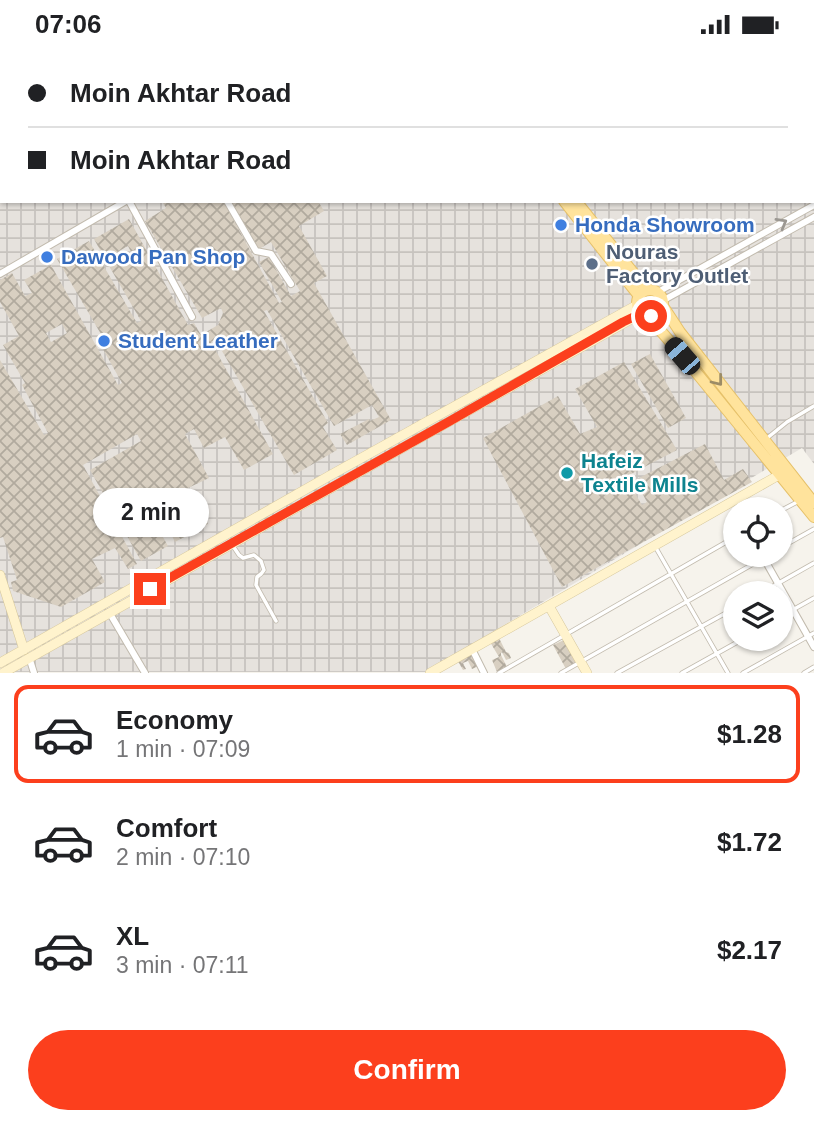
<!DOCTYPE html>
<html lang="en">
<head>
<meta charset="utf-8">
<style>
	:root { --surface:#fff; --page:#f6f6f6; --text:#202124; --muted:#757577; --line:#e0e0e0; --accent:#fc3f1d }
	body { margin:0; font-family:Arial,sans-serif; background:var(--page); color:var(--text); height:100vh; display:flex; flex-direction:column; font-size:26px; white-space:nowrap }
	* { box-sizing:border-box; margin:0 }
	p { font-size:23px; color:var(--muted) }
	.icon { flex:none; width:38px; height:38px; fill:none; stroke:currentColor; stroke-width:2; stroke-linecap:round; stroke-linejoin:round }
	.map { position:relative; height:624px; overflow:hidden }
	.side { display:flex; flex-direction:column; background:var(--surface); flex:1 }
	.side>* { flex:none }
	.banner { position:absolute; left:0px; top:0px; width:816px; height:154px; box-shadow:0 2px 5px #0004; display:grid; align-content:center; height:154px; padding:0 28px; background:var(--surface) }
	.buttons { position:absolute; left:723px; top:448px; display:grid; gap:14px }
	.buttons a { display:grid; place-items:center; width:70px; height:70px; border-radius:50%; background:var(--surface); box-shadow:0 2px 5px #0004; font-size:35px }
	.end { position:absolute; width:32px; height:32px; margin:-16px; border:9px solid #fc3f1d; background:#fff; box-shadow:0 0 0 4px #fff }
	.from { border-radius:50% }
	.bubble { position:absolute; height:49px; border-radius:24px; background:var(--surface); box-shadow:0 2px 5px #0004; font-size:23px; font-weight:600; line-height:49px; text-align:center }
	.car { position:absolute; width:21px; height:42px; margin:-21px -10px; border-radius:9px; box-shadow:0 0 5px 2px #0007; background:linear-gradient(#222 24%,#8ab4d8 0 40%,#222 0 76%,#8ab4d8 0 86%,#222 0) }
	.banner b { display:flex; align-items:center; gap:24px; height:66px; font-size:26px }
	.banner b+b { border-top:2px solid var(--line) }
	.banner i { width:18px; height:18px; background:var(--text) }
	ul { padding:12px 0 0; list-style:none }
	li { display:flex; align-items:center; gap:21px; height:98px; margin:0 14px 10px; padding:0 14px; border:4px solid transparent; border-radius:14px }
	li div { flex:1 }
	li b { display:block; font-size:26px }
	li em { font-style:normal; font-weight:600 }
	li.on { border-color:var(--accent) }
	li>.icon { width:63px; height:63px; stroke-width:1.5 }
	.primary-button { display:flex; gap:14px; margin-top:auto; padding:14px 28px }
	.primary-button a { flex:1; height:80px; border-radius:42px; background:var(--accent); color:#fff; font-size:28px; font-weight:600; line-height:80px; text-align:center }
	.status { display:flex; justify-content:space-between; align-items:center; height:49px; padding:0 35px; background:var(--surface); direction:ltr }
	.status svg { height:19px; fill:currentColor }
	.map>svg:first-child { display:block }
</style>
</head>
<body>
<div class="status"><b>07:06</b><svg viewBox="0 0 49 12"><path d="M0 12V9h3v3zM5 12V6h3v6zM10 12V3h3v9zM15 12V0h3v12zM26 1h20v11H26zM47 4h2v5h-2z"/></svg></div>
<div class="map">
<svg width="814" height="624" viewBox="0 0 814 624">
	<defs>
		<pattern id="industrial-grid" width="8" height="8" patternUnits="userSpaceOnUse" patternTransform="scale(1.75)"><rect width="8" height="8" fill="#e6e2dd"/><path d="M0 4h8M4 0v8" fill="none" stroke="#c7c3be"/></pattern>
		<pattern id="building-cross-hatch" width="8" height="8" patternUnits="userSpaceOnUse" patternTransform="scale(1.75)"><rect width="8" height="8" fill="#d8cfc1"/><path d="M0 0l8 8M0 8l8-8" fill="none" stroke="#b1aa9e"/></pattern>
	</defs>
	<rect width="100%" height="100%" fill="#f6f3ec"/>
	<path fill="url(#industrial-grid)" fill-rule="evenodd" d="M 0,0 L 814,0 L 814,415 L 802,399 L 425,623 L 0,623 ZM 2,2 L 814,2 L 814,152 L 2,152 Z"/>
	<path fill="url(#building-cross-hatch)" fill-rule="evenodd" d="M 162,152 L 223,152 L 279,254 L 282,253 L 259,213 L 269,208 L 291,247 L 300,242 L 271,193 L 259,200 L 231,152 L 318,152 L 324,162 L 299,177 L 327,227 L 314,234 L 391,371 L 347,396 L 340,385 L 369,370 L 370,372 L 379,368 L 372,356 L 334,377 L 267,261 L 264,262 L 328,374 L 323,378 L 337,401 L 294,426 L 215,290 L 211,293 L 273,405 L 244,421 L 225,388 L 204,399 L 194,380 L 185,385 L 209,429 L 188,439 L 208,475 L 175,493 L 170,483 L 187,473 L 180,460 L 155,474 L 168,497 L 141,512 L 90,421 L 141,392 L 137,385 L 83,416 L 137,515 L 128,520 L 115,499 L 92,510 L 105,533 L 61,558 L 13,542 L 11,533 L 17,531 L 3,488 L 0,489 L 0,311 L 44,386 L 48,384 L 22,336 L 25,334 L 3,296 L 19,287 L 0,253 L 0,231 L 12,224 L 25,247 L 32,244 L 24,231 L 51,216 L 118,336 L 122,334 L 100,295 L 105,292 L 57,210 L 89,192 L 137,274 L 141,272 L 109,217 L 132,205 L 128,197 L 105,210 L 94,190 L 129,170 L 188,276 L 194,274 L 201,286 L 218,276 L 223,264 L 221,259 L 202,269 L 145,172 L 166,159 ZM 62,275 L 67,284 L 51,293 L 46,284 Z
		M 650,305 L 686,369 L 668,379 L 631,315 Z
		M 624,313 L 677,401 L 625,428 L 642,456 L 647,453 L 635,431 L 705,395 L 724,431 L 743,420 L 752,433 L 562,538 L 483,389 L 558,347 L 580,385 L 597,378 L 575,340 Z
		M 498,587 L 506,603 L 509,604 L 511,609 L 506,611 L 502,603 L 501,604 L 501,606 L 507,618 L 497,623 L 492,611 L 499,608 L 490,593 Z
		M 564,591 L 577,614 L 566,620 L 553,596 Z
		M 472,602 L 479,617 L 472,620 L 468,612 L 463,614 L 466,620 L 463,621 L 456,609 Z"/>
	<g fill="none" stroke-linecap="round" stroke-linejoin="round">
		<defs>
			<path id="lane" d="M 785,0 L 786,2
				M 814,51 L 814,52
				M 766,390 L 787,373 L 814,357
				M 780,462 L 799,452
				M 233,497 L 239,506 L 243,509 L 254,506 L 261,512 L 264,521 L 261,525 L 257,528 L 256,536 L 276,572
				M 656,499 L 728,624
				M 780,499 L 814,480
				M 761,544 L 814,514
				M 780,568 L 814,549
				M 499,624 L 735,488
				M 561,624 L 769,506
				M 617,624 L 735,559
				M 682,624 L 743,590
				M 743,624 L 814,584
				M 804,624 L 814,618"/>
			<path id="street" d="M 51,2 L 54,0
				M 385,2 L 388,0
				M 485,2 L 489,0
				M 643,2 L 646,0
				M 0,31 L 2,30
				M 129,152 L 192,268
				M 227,152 L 256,202 L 271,205 L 291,235
				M 0,225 L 126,152
				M 658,243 L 814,156
				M 664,251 L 814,168
				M 762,506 L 814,598
				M 109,563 L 145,624
				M 472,600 L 484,624
				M 29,608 L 34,624"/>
			<path id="secondary" d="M 0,526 L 24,601
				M 549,557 L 587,624
				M 0,614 L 329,427 L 637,256
				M 3,624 L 642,264
				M 430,624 L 779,426"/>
			<path id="primary" d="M 444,0 L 445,2
				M 456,0 L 457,2
				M 564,152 L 639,247
				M 576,152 L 647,241
				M637 254a13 13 0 1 1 26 0a13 13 0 1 1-26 0Z
				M 663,257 L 680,283 L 814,454
				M 647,266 L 691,317 L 814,468"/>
		</defs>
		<use href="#lane" stroke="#c2bbae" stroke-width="5"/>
		<use href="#street" stroke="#c2bbae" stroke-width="8"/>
		<use href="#secondary" stroke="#d6c79b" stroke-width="10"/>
		<use href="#primary" stroke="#e6c16a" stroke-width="12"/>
		<use href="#lane" stroke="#fff" stroke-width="3.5"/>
		<use href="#street" stroke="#fff" stroke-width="6"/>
		<use href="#secondary" stroke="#fff3cd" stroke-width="9"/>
		<use href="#primary" stroke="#ffe39c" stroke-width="10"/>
	</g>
	<defs><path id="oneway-chevron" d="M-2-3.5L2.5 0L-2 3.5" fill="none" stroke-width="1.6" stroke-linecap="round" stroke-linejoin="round" transform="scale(1.75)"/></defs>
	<use stroke="#9c9892" href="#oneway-chevron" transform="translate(782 174) rotate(-30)"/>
	<use stroke="#9c8c66" href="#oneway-chevron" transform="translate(718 332) rotate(52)"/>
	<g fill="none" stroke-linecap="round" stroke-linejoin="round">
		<path stroke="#fc3f1d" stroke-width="9" d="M 150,540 L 450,372 L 623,273 L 642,264 L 651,267"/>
	</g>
	<g fill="#3f7fe0" stroke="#fff" stroke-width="2.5">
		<circle cx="561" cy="176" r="7"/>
		<circle cx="47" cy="208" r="7"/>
		<circle cx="104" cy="292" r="7"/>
	</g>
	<circle fill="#5c6f8a" stroke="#fff" stroke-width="2.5" cx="592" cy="215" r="7"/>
	<circle fill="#0f9aa8" stroke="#fff" stroke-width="2.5" cx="567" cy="424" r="7"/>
	<g text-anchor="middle" stroke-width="5" stroke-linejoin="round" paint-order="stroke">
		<g font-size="21" font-weight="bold" fill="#366cbe" stroke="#fff" text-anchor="start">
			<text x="575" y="183">Honda Showroom</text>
			<text x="61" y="215">Dawood Pan Shop</text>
			<text x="118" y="299">Student Leather</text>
		</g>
		<g font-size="21" font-weight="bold" fill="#4e5e75" stroke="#fff" text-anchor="start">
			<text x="606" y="210">Nouras<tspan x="606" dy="24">Factory Outlet</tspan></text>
		</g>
		<g font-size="21" font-weight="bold" fill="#0d838f" stroke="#fff" text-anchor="start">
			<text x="581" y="419">Hafeiz<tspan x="581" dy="24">Textile Mills</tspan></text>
		</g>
	</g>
</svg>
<div class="buttons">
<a><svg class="icon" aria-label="locate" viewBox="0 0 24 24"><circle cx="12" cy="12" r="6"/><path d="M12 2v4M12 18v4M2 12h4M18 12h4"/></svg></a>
<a><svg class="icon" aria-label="layers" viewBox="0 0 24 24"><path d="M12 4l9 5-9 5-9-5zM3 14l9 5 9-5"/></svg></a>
</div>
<i class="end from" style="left:651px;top:267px"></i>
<i class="end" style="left:150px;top:540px"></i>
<div class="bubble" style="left:93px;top:439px;width:116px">2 min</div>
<i class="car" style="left:682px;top:307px;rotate:319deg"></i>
<div class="banner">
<b><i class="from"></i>Moin Akhtar Road</b>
<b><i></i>Moin Akhtar Road</b>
</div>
</div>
<section class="side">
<ul>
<li class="on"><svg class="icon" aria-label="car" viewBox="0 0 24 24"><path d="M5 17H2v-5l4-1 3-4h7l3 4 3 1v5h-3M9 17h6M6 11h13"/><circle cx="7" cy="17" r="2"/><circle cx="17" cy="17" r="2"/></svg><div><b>Economy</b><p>1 min · 07:09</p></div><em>$1.28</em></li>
<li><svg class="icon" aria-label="car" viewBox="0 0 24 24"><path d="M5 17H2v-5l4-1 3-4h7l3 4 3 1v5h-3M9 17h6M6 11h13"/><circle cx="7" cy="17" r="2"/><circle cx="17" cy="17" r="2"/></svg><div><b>Comfort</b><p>2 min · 07:10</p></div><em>$1.72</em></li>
<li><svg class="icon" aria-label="car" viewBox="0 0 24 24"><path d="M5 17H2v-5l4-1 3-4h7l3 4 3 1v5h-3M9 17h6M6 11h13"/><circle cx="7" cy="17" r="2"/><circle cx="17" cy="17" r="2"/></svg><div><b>XL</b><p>3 min · 07:11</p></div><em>$2.17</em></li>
</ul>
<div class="primary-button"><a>Confirm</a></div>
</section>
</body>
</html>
